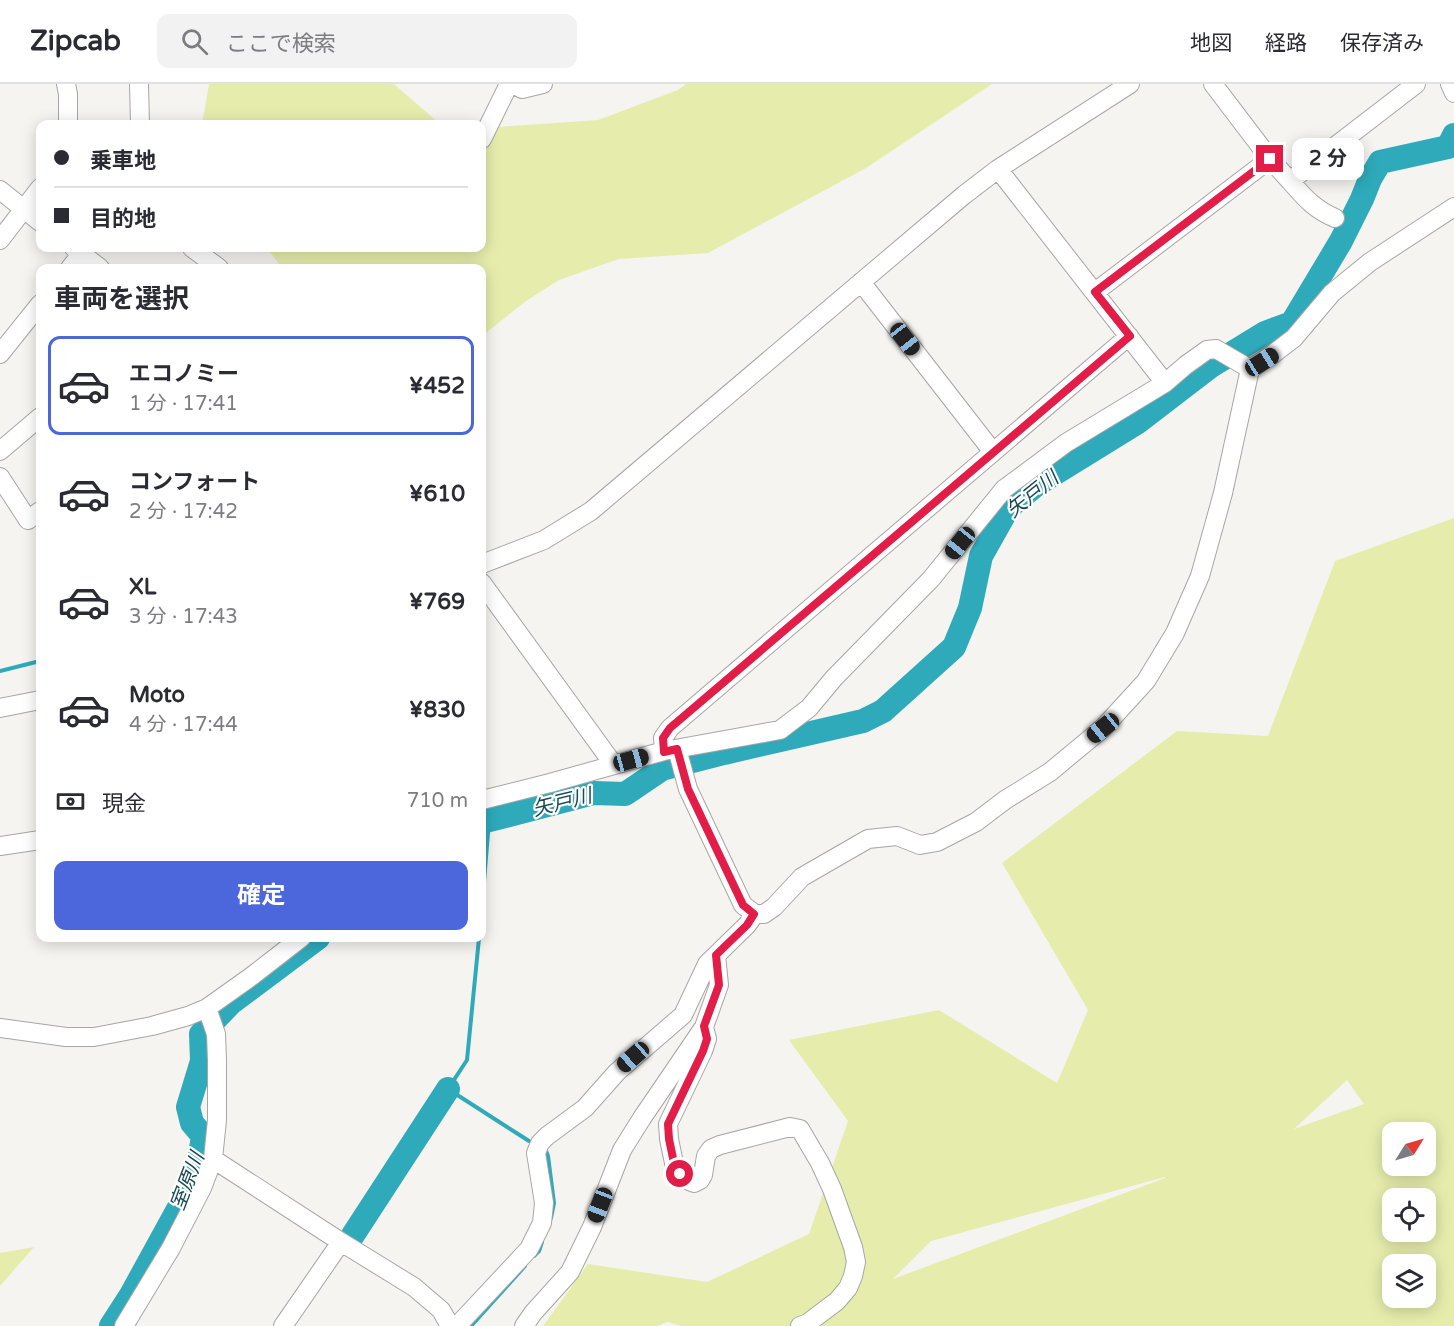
<!DOCTYPE html>
<html lang="ja">
<head>
<meta charset="utf-8">
<style>
	:root { --surface:#fff; --page:#f2f2f3; --text:#2b2b33; --muted:#7c7c81; --line:#e1e1e2; --accent:#4b67db }
	body { margin:0; font-family:"Varela Round","Noto Sans JP",sans-serif; background:var(--page); color:var(--text); height:100vh; display:flex; flex-direction:column; font-size:22px; white-space:nowrap }
	* { box-sizing:border-box; margin:0 }
	p { font-size:20px; color:var(--muted) }
	.icon { flex:none; width:33px; height:33px; fill:none; stroke:currentColor; stroke-width:2; stroke-linecap:round; stroke-linejoin:round }
	.map { position:relative; flex:1; overflow:hidden }
	.drawer { position:absolute; left:36px; top:180px; width:450px; height:678px; display:flex; flex-direction:column; background:var(--surface); border-radius:12px; box-shadow:0 3px 15px #0003 }
	.drawer>* { flex:none }
	.banner { position:absolute; left:36px; top:36px; width:450px; height:132px; border-radius:12px; box-shadow:0 3px 15px #0003; display:grid; align-content:center; height:132px; padding:0 18px; background:var(--surface) }
	.needle { width:39px; rotate:53deg }
	.tools { position:absolute; left:1382px; top:1038px; display:grid; gap:12px }
	.tools a { display:grid; place-items:center; width:54px; height:54px; border-radius:12px; background:var(--surface); box-shadow:0 3px 15px #0003; font-size:30px }
	.end { position:absolute; width:27px; height:27px; margin:-14px; border:8px solid #e11d48; background:#fff; box-shadow:0 0 0 3px #fff }
	.from { border-radius:50% }
	.bubble { position:absolute; height:42px; border-radius:12px; background:var(--surface); box-shadow:0 3px 15px #0003; font-size:20px; font-weight:700; line-height:42px; text-align:center }
	.car { position:absolute; width:18px; height:36px; margin:-18px -9px; border-radius:8px; box-shadow:0 0 4px 2px #0007; background:linear-gradient(#222 24%,#8ab4d8 0 40%,#222 0 76%,#8ab4d8 0 86%,#222 0) }
	.banner b { display:flex; align-items:center; gap:21px; height:57px; font-size:22px }
	.banner b+b { border-top:2px solid var(--line) }
	.banner i { width:15px; height:15px; background:var(--text) }
	ul { padding:0; list-style:none }
	li { display:flex; align-items:center; gap:18px; height:99px; margin:0 12px 9px; padding:0 6px; border:3px solid transparent; border-radius:12px }
	li div { flex:1 }
	li b { display:block; font-size:22px }
	li em { font-style:normal; font-weight:700 }
	li.selected { border-color:var(--accent) }
	li>.icon { width:54px; height:54px; stroke-width:1.5 }
	h2 { padding:0 18px; font-size:27px; line-height:72px }
	.pay { display:flex; align-items:center; gap:15px; height:66px; padding:0 18px; font-size:22px }
	.pay p { margin-inline-start:auto }
	.cta { display:flex; gap:12px; margin-top:auto; padding:12px 18px }
	.cta a { flex:1; height:69px; border-radius:12px; background:var(--accent); color:#fff; font-size:24px; font-weight:700; line-height:69px; text-align:center }
	header { display:flex; align-items:center; gap:36px; box-sizing:border-box; height:84px; padding:0 30px; background:var(--surface); border-bottom:2px solid var(--line) }
	header strong { font-size:28px }
	nav { display:flex; gap:33px; margin-inline-start:auto; font-size:21px }
	.search { width:420px; height:54px; background:var(--page); display:flex; align-items:center; gap:15px; box-sizing:border-box; padding:0 21px; border-radius:12px; color:var(--muted); font-size:22px }
	.map>svg:first-child { display:block }
</style>
</head>
<body>
<header>
<strong>Zipcab</strong>
<div class="search"><svg class="icon" aria-label="search" viewBox="0 0 24 24"><circle cx="10" cy="10" r="6"/><path d="M15 15l6 6"/></svg>ここで検索</div>
<nav><a>地図</a><a>経路</a><a>保存済み</a></nav>
</header>
<div class="map">
<svg width="1454" height="1242" viewBox="0 0 1454 1242">
	<rect width="100%" height="100%" fill="#f6f4f0"/>
	<path fill="#e6edac" fill-rule="evenodd" d="M 209,0 L 394,0 L 440,40 L 202,40 Z
		M 686,0 L 992,0 L 866,84 L 708,169 L 619,175 L 559,196 L 526,217 L 482,252 L 482,184 L 282,184 L 267,164 L 482,164 L 482,44 L 598,36 L 678,6 Z
		M 1454,434 L 1454,1242 L 681,1242 L 668,1238 L 657,1242 L 543,1242 L 588,1180 L 707,1198 L 809,1150 L 848,1037 L 789,956 L 939,926 L 1057,999 L 1088,926 L 1002,779 L 1177,647 L 1268,652 L 1335,477 ZM 1347,996 L 1364,1020 L 1294,1045 ZM 1392,1048 L 1425,1048 L 1425,1082 L 1392,1082 ZM 1165,1093 L 1165,1094 L 893,1195 L 931,1157 ZM 1392,1114 L 1425,1114 L 1425,1148 L 1392,1148 ZM 1392,1180 L 1425,1180 L 1425,1214 L 1392,1214 Z
		M 34,1163 L 0,1202 L 0,1169 Z"/>
	<g fill="none" stroke-linecap="round" stroke-linejoin="round">
		<path stroke="#2eaabb" stroke-width="4" d="M 0,587 L 40,577
			M 482,733 L 489,737 L 482,822
			M 479,854 L 467,976 L 448,1005 L 529,1057
			M 546,1067 L 548,1072 L 554,1119 L 551,1134
			M 534,1172 L 539,1167 L 542,1158
			M 471,1242 L 525,1182"/>
		<path stroke="#2eaabb" stroke-width="24" d="M 482,738 L 594,709 L 625,710 L 662,685 L 724,669 L 863,637 L 883,627 L 954,563 L 970,524 L 981,472 L 1008,424 L 1036,401 L 1138,338 L 1211,282 L 1265,249 L 1292,239 L 1341,157 L 1362,115 L 1370,95 L 1380,78 L 1448,63 L 1454,51
			M 353,1151 L 448,1005
			M 111,1242 L 131,1211 L 182,1118 L 199,1078 L 203,1052 L 192,1039 L 188,1023 L 202,977 L 201,950 L 231,919 L 318,854"/>
		<defs>
			<path id="minor" d="M 66,0 L 68,10 L 68,40
				M 139,0 L 140,40
				M 513,0 L 522,5 L 543,0
				M 1213,0 L 1270,75
				M 1450,0 L 1454,9
				M 482,55 L 509,0
				M 998,85 L 1165,299
				M 0,106 L 40,138
				M 1335,134 C 1314,125 1305,114 1290,97 L 1416,0
				M 0,156 L 40,104
				M 74,164 L 100,184
				M 192,164 L 219,184
				M 70,184 L 86,164
				M 861,198 L 993,368
				M 1095,208 L 1270,75 L 1290,97
				M 0,270 L 40,220
				M 0,367 L 40,333
				M 0,393 L 28,436 L 40,427
				M 482,480 L 544,456 L 591,427 L 964,111 L 998,85 L 1130,0
				M 482,499 L 614,681
				M 0,624 L 40,616
				M 677,665 L 688,705 L 743,821 L 755,830
				M 664,667 L 663,654 L 670,644 L 1129,252
				M 482,716 L 550,699 L 664,667 L 780,646 L 809,624 L 834,594 L 931,495 L 1004,405 L 1066,359 L 1165,299 L 1186,281 L 1207,266 L 1216,265 L 1250,285
				M 0,762 L 40,756
				M 716,871 L 719,901 L 704,943 L 707,955 L 703,967 L 668,1040 L 669,1055 L 674,1079 L 680,1090 L 689,1097 L 694,1099 L 700,1096 L 703,1091 L 706,1072 L 711,1065 L 720,1061 L 790,1043 L 800,1045 L 820,1079 L 832,1105 L 853,1163 L 856,1178 L 853,1192 L 848,1204 L 837,1217 L 808,1239 L 800,1242
				M 0,944 L 66,953 L 94,953 L 152,942 L 188,932 L 207,924 L 252,892 L 301,854
				M 213,1075 L 341,1158 L 414,1203 L 441,1226 L 450,1242
				M 124,1242 L 171,1164 L 202,1104 L 213,1075 L 217,1036 L 217,976 L 216,950 L 207,924
				M 283,1242 L 341,1158
				M 457,1242 L 529,1165 L 542,1139 L 544,1119 L 536,1069 L 540,1059 L 547,1052 L 585,1024 L 617,988 L 683,931 L 707,880 L 747,841 L 755,830 L 764,830 L 774,823 L 802,793 L 868,755 L 897,752 L 920,761 L 937,758 L 976,738 L 1005,716 L 1050,688 L 1103,644 L 1146,597 L 1175,549 L 1200,492 L 1223,409 L 1250,285 L 1273,270 L 1294,254 L 1332,209 L 1370,178 L 1454,123
				M 524,1242 L 533,1229 L 570,1188 L 592,1143 L 622,1066 L 642,1034 L 704,943"/>
		</defs>
		<use href="#minor" stroke="#a8a6a3" stroke-width="20"/>
		<use href="#minor" stroke="#fff" stroke-width="18"/>
	</g>
	<g fill="none" stroke-linecap="round" stroke-linejoin="round">
		<path stroke="#e11d48" stroke-width="8" d="M 680,1090 L 674,1079 L 669,1055 L 668,1040 L 703,967 L 707,955 L 704,942 L 719,901 L 716,871 L 747,841 L 754,830 L 743,821 L 688,705 L 677,665 L 664,668 L 663,654 L 670,644 L 1130,252 L 1095,208 L 1270,75"/>
	</g>
	<g text-anchor="middle" stroke-width="4.5" stroke-linejoin="round" paint-order="stroke">
		<g font-size="20" font-style="italic" fill="#174a52" stroke="#fff">
			<text transform="translate(1032 410) rotate(-39)" y="7">矢戸川</text>
			<text transform="translate(562 718) rotate(-14)" y="7">矢戸川</text>
			<text transform="translate(187 1097) rotate(-69)" y="7">室原川</text>
		</g>
	</g>
</svg>
<div class="tools">
<a><svg class="needle" viewBox="-14 -14 28 28"><path d="M0-13l5 13h-10z" fill="#e53935"/><path d="M0 13l5-13h-10z" fill="#7c7c81"/></svg></a>
<a><svg class="icon" aria-label="locate" viewBox="0 0 24 24"><circle cx="12" cy="12" r="6"/><path d="M12 2v4M12 18v4M2 12h4M18 12h4"/></svg></a>
<a><svg class="icon" aria-label="layers" viewBox="0 0 24 24"><path d="M12 4l9 5-9 5-9-5zM3 14l9 5 9-5"/></svg></a>
</div>
<i class="end from" style="left:680px;top:1090px"></i>
<i class="end" style="left:1270px;top:75px"></i>
<div class="bubble" style="left:1292px;top:54px;width:72px">2 分</div>
<i class="car" style="left:905px;top:255px;rotate:142deg"></i>
<i class="car" style="left:1262px;top:278px;rotate:58deg"></i>
<i class="car" style="left:960px;top:459px;rotate:219deg"></i>
<i class="car" style="left:1103px;top:644px;rotate:231deg"></i>
<i class="car" style="left:631px;top:676px;rotate:75deg"></i>
<i class="car" style="left:633px;top:973px;rotate:229deg"></i>
<i class="car" style="left:600px;top:1121px;rotate:201deg"></i>
<div class="banner">
<b><i class="from"></i>乗車地</b>
<b><i></i>目的地</b>
</div>
<section class="drawer">
<h2>車両を選択</h2>
<ul>
<li class="selected"><svg class="icon" aria-label="car" viewBox="0 0 24 24"><path d="M5 17H2v-5l4-1 3-4h7l3 4 3 1v5h-3M9 17h6M6 11h13"/><circle cx="7" cy="17" r="2"/><circle cx="17" cy="17" r="2"/></svg><div><b>エコノミー</b><p>1 分 · 17:41</p></div><em>¥452</em></li>
<li><svg class="icon" aria-label="car" viewBox="0 0 24 24"><path d="M5 17H2v-5l4-1 3-4h7l3 4 3 1v5h-3M9 17h6M6 11h13"/><circle cx="7" cy="17" r="2"/><circle cx="17" cy="17" r="2"/></svg><div><b>コンフォート</b><p>2 分 · 17:42</p></div><em>¥610</em></li>
<li><svg class="icon" aria-label="car" viewBox="0 0 24 24"><path d="M5 17H2v-5l4-1 3-4h7l3 4 3 1v5h-3M9 17h6M6 11h13"/><circle cx="7" cy="17" r="2"/><circle cx="17" cy="17" r="2"/></svg><div><b>XL</b><p>3 分 · 17:43</p></div><em>¥769</em></li>
<li><svg class="icon" aria-label="car" viewBox="0 0 24 24"><path d="M5 17H2v-5l4-1 3-4h7l3 4 3 1v5h-3M9 17h6M6 11h13"/><circle cx="7" cy="17" r="2"/><circle cx="17" cy="17" r="2"/></svg><div><b>Moto</b><p>4 分 · 17:44</p></div><em>¥830</em></li>
</ul>
<div class="pay"><svg class="icon" aria-label="cash" viewBox="0 0 24 24"><path d="M3 7h18v10H3z"/><circle cx="12" cy="12" r="2"/></svg>現金<p>710 m</p></div>
<div class="cta"><a>確定</a></div>
</section>
</div>
</body>
</html>
